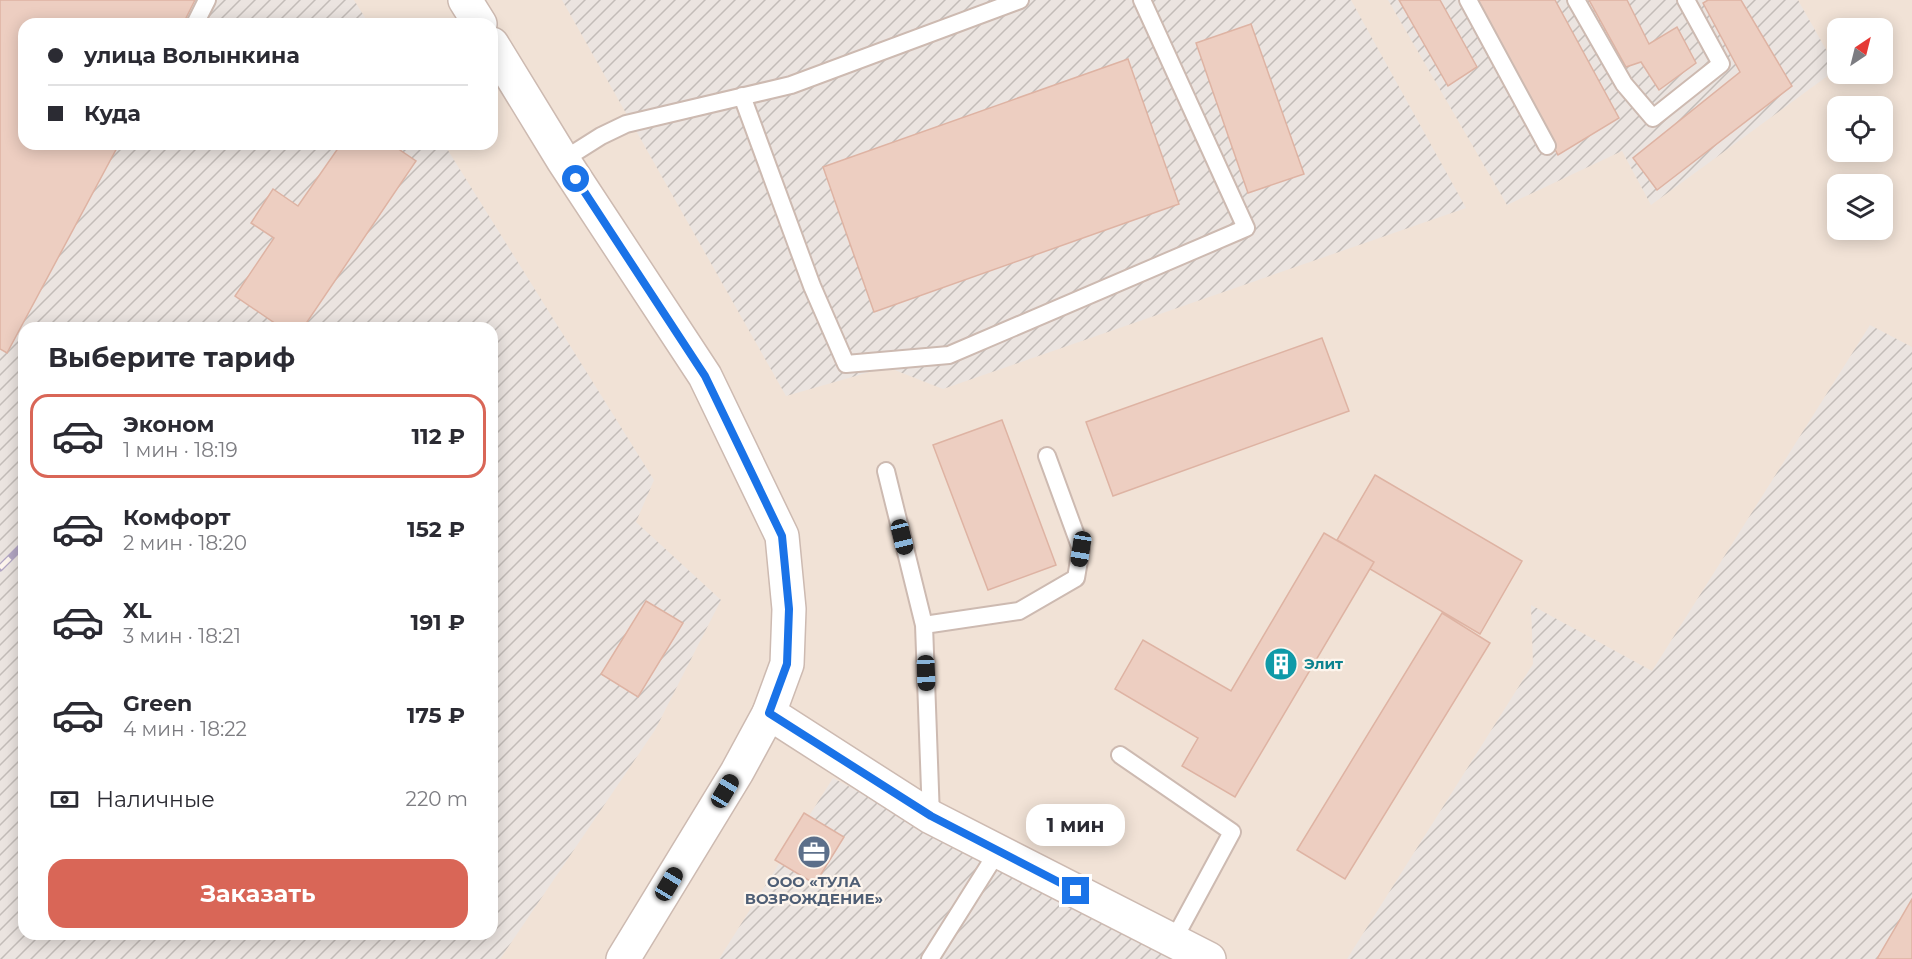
<!DOCTYPE html>
<html lang="ru">
<head>
<meta charset="utf-8">
<style>
	:root { --surface:#fff; --page:#f7f7f7; --text:#2b2b33; --muted:#7c7c81; --line:#e1e1e2; --accent:#d96657 }
	body { margin:0; font-family:Montserrat,sans-serif; background:var(--page); color:var(--text); height:100vh; display:flex; flex-direction:column; font-size:22px; white-space:nowrap }
	* { box-sizing:border-box; margin:0 }
	p { font-size:20px; color:var(--muted) }
	.icon { flex:none; width:33px; height:33px; fill:none; stroke:currentColor; stroke-width:2; stroke-linecap:round; stroke-linejoin:round }
	.map { position:relative; flex:1; overflow:hidden }
	.sheet { position:absolute; left:18px; top:322px; width:480px; height:618px; display:flex; flex-direction:column; background:var(--surface); border-radius:18px; box-shadow:0 3px 15px #0003 }
	.sheet>* { flex:none }
	.guide { position:absolute; left:18px; top:18px; width:480px; height:132px; border-radius:18px; box-shadow:0 3px 15px #0003; display:grid; align-content:center; height:132px; padding:0 30px; background:var(--surface) }
	.needle { width:39px; rotate:35deg }
	.buttons { position:absolute; left:1827px; top:18px; display:grid; gap:12px }
	.buttons a { display:grid; place-items:center; width:66px; height:66px; border-radius:12px; background:var(--surface); box-shadow:0 3px 15px #0003; font-size:30px }
	.end { position:absolute; width:27px; height:27px; margin:-14px; border:8px solid #1a73e8; background:#fff; box-shadow:0 0 0 3px #fff }
	.from { border-radius:50% }
	.bubble { position:absolute; height:42px; border-radius:18px; background:var(--surface); box-shadow:0 3px 15px #0003; font-size:20px; font-weight:700; line-height:42px; text-align:center }
	.car { position:absolute; width:18px; height:36px; margin:-18px -9px; border-radius:8px; box-shadow:0 0 4px 2px #0007; background:linear-gradient(#222 24%,#8ab4d8 0 40%,#222 0 76%,#8ab4d8 0 86%,#222 0) }
	.guide b { display:flex; align-items:center; gap:21px; height:57px; font-size:22px }
	.guide b+b { border-top:2px solid var(--line) }
	.guide i { width:15px; height:15px; background:var(--text) }
	ul { padding:0; list-style:none }
	li { display:flex; align-items:center; gap:18px; height:84px; margin:0 12px 9px; padding:0 18px; border:3px solid transparent; border-radius:18px }
	li div { flex:1 }
	li b { display:block; font-size:22px }
	li em { font-style:normal; font-weight:700 }
	li.active { border-color:var(--accent) }
	li>.icon { width:54px; height:54px; stroke-width:1.5 }
	h2 { padding:0 30px; font-size:27px; line-height:72px }
	.pay { display:flex; align-items:center; gap:15px; height:66px; padding:0 30px; font-size:22px }
	.pay p { margin-inline-start:auto }
	.cta { display:flex; gap:12px; margin-top:auto; padding:12px 30px }
	.cta a { flex:1; height:69px; border-radius:18px; background:var(--accent); color:#fff; font-size:24px; font-weight:700; line-height:69px; text-align:center }
	.map>svg:first-child { display:block }
</style>
</head>
<body>
<div class="map">
<svg width="1912" height="959" viewBox="0 0 1912 959">
	<defs>
		<pattern id="industrial-furrows" width="10" height="10" patternUnits="userSpaceOnUse" patternTransform="scale(1.5)"><rect width="10" height="10" fill="#ebe4e0"/><path d="M-1 1l2-2M0 10L10 0M9 11l2-2" fill="none" stroke="#c3bcb8"/></pattern>
	</defs>
	<rect width="100%" height="100%" fill="#faf1e7"/>
	<path fill="#f1e2d6" fill-rule="evenodd" d="M 0,0 L 1912,0 L 1912,959 L 0,959 ZM 24,24 L 492,24 L 492,144 L 24,144 ZM 1838,28 L 1882,28 L 1882,74 L 1838,74 ZM 1838,106 L 1882,106 L 1882,152 L 1838,152 ZM 1838,184 L 1882,184 L 1882,230 L 1838,230 ZM 24,328 L 492,328 L 492,934 L 24,934 Z"/>
	<path fill="url(#industrial-furrows)" fill-rule="evenodd" d="M 0,0 L 354,0 L 369,24 L 24,24 L 24,144 L 444,144 L 654,480 L 636,522 L 721,600 L 655,730 L 500,959 L 0,959 ZM 24,328 L 492,328 L 492,934 L 24,934 Z
		M 562,0 L 1351,0 L 1466,208 L 943,389 L 887,367 L 786,396 Z
		M 1388,0 L 1798,0 L 1837,69 L 1651,205 L 1622,151 L 1507,205 Z
		M 1870,325 L 1912,347 L 1912,959 L 1347,959 L 1533,664 L 1531,605 L 1652,671 Z
		M 833,778 L 1173,959 L 719,959 Z"/>
	<path fill="#edcec1" stroke="#deb3a3" stroke-width="1.5" d="M 0,0 L 195,0 L 183,24 L 24,24 L 24,144 L 119,144 L 7,353 L 0,349 Z
		M 1399,0 L 1440,0 L 1477,67 L 1448,86 Z
		M 1475,0 L 1555,0 L 1619,118 L 1558,155 Z
		M 1589,0 L 1627,0 L 1649,44 L 1677,27 L 1696,63 L 1659,90 L 1641,62 L 1626,67 Z
		M 1708,0 L 1741,0 L 1792,86 L 1657,190 L 1633,158 L 1740,72 L 1703,3 Z
		M 1251,24 L 1304,174 L 1248,193 L 1196,43 Z
		M 1128,59 L 1179,204 L 874,312 L 823,167 Z
		M 341,144 L 391,144 L 416,161 L 303,328 L 282,328 L 235,296 L 274,238 L 251,223 L 273,189 L 298,206 Z
		M 1322,338 L 1349,411 L 1113,496 L 1086,422 Z
		M 1002,420 L 1056,565 L 988,590 L 933,445 Z
		M 1375,475 L 1522,561 L 1480,634 L 1370,569 L 1374,562 L 1337,540 Z
		M 1324,533 L 1374,562 L 1235,797 L 1182,766 L 1198,738 L 1115,689 L 1143,640 L 1231,691 Z
		M 646,601 L 683,623 L 638,697 L 601,674 Z
		M 1442,613 L 1490,643 L 1345,879 L 1297,850 Z
		M 804,813 L 844,837 L 815,884 L 775,860 Z
		M 1912,899 L 1912,959 L 1877,959 Z"/>
	<g fill="none" stroke-linecap="round" stroke-linejoin="round">
		<defs>
			<path id="service" d="M 1468,0 L 1547,146
				M 1576,0 L 1624,84 L 1653,118 L 1721,64 L 1686,0
				M 195,24 L 207,0
				M 742,96 L 812,286 L 846,364 L 949,355 L 1246,228 L 1142,0
				M 563,160 L 601,136 L 626,124 L 791,85 L 1020,0
				M 886,471 L 924,625 L 931,817
				M 924,625 L 1019,611 L 1076,578 L 1081,549 L 1047,456
				M 1120,755 L 1232,832 L 1173,941
				M 930,959 L 998,851"/>
			<path id="minor" d="M 769,713 L 931,817 L 1209,959"/>
			<path id="tertiary" d="M 465,0 L 480,24
				M 492,44 L 563,160 L 705,376 L 782,536 L 789,609 L 787,664 L 769,713 L 737,772 L 623,959"/>
		</defs>
		<use href="#service" stroke="#cdbab1" stroke-width="20"/>
		<use href="#minor" stroke="#cdbab1" stroke-width="36"/>
		<use href="#tertiary" stroke="#cdbab1" stroke-width="36"/>
		<use href="#service" stroke="#fff" stroke-width="16"/>
		<use href="#minor" stroke="#fff" stroke-width="33"/>
		<use href="#tertiary" stroke="#fff" stroke-width="33"/>
		<defs>
			<path id="rail" d="M 0,568 L 24,544"/>
		</defs>
		<use href="#rail" stroke="#b2a6c3" stroke-width="7"/>
		<use href="#rail" stroke="#fdf5ed" stroke-width="4.5" stroke-dasharray="14" stroke-linecap="butt"/>
	</g>
	<g fill="none" stroke-linecap="round" stroke-linejoin="round">
		<path stroke="#1a73e8" stroke-width="8" d="M 576,179 L 705,376 L 782,536 L 789,609 L 787,664 L 769,713 L 931,816 L 1076,891"/>
	</g>
	<defs>
		<symbol id="building-disc" viewBox="-11 -11 22 22"><circle r="9.5" fill="#0f9aa8" stroke="#fdf5ed"/><path d="M-4-6H4V6H1V3H-1V6H-4ZM-2.5-4.3h1.7v1.8h-1.7ZM.8-4.3h1.7v1.8H.8ZM-2.5-1h1.7V.8h-1.7ZM.8-1h1.7V.8H.8Z" fill="#fff"/></symbol>
		<symbol id="office-disc" viewBox="-11 -11 22 22"><circle r="9.5" fill="#5c6f8a" stroke="#fdf5ed"/><path d="M-6-3h4V-5.5h4V-3h4V5H-6ZM-1-4.5V-3h2v-1.5ZM-6 0V1H6V0Z" fill="#fff"/></symbol>
	</defs>
	<g fill-rule="evenodd">
		<use href="#building-disc" x="1262" y="645" width="38" height="38"/>
		<use href="#office-disc" x="795" y="833" width="38" height="38"/>
	</g>
	<g text-anchor="middle" stroke-width="4.5" stroke-linejoin="round" paint-order="stroke">
		<g font-size="15" font-weight="bold" fill="#0d838f" stroke="#fdf5ed" text-anchor="start">
			<text x="1304" y="669">Элит</text>
		</g>
		<g font-size="15" font-weight="bold" fill="#4e5e75" stroke="#fdf5ed">
			<text x="814" y="887">ООО «ТУЛА<tspan x="814" dy="17">ВОЗРОЖДЕНИЕ»</tspan></text>
		</g>
	</g>
</svg>
<div class="buttons">
<a><svg class="needle" viewBox="-14 -14 28 28"><path d="M0-13l5 13h-10z" fill="#e53935"/><path d="M0 13l5-13h-10z" fill="#7c7c81"/></svg></a>
<a><svg class="icon" aria-label="locate" viewBox="0 0 24 24"><circle cx="12" cy="12" r="6"/><path d="M12 2v4M12 18v4M2 12h4M18 12h4"/></svg></a>
<a><svg class="icon" aria-label="layers" viewBox="0 0 24 24"><path d="M12 4l9 5-9 5-9-5zM3 14l9 5 9-5"/></svg></a>
</div>
<i class="end from" style="left:576px;top:179px"></i>
<i class="end" style="left:1076px;top:891px"></i>
<div class="bubble" style="left:1026px;top:804px;width:99px">1 мин</div>
<i class="car" style="left:902px;top:537px;rotate:166deg"></i>
<i class="car" style="left:1081px;top:549px;rotate:189deg"></i>
<i class="car" style="left:926px;top:673px;rotate:178deg"></i>
<i class="car" style="left:725px;top:791px;rotate:31deg"></i>
<i class="car" style="left:669px;top:884px;rotate:31deg"></i>
<div class="guide">
<b><i class="from"></i>улица Волынкина</b>
<b><i></i>Куда</b>
</div>
<section class="sheet">
<h2>Выберите тариф</h2>
<ul>
<li class="active"><svg class="icon" aria-label="car" viewBox="0 0 24 24"><path d="M5 17H2v-5l4-1 3-4h7l3 4 3 1v5h-3M9 17h6M6 11h13"/><circle cx="7" cy="17" r="2"/><circle cx="17" cy="17" r="2"/></svg><div><b>Эконом</b><p>1 мин · 18:19</p></div><em>112 ₽</em></li>
<li><svg class="icon" aria-label="car" viewBox="0 0 24 24"><path d="M5 17H2v-5l4-1 3-4h7l3 4 3 1v5h-3M9 17h6M6 11h13"/><circle cx="7" cy="17" r="2"/><circle cx="17" cy="17" r="2"/></svg><div><b>Комфорт</b><p>2 мин · 18:20</p></div><em>152 ₽</em></li>
<li><svg class="icon" aria-label="car" viewBox="0 0 24 24"><path d="M5 17H2v-5l4-1 3-4h7l3 4 3 1v5h-3M9 17h6M6 11h13"/><circle cx="7" cy="17" r="2"/><circle cx="17" cy="17" r="2"/></svg><div><b>XL</b><p>3 мин · 18:21</p></div><em>191 ₽</em></li>
<li><svg class="icon" aria-label="car" viewBox="0 0 24 24"><path d="M5 17H2v-5l4-1 3-4h7l3 4 3 1v5h-3M9 17h6M6 11h13"/><circle cx="7" cy="17" r="2"/><circle cx="17" cy="17" r="2"/></svg><div><b>Green</b><p>4 мин · 18:22</p></div><em>175 ₽</em></li>
</ul>
<div class="pay"><svg class="icon" aria-label="cash" viewBox="0 0 24 24"><path d="M3 7h18v10H3z"/><circle cx="12" cy="12" r="2"/></svg>Наличные<p>220 m</p></div>
<div class="cta"><a>Заказать</a></div>
</section>
</div>
</body>
</html>
